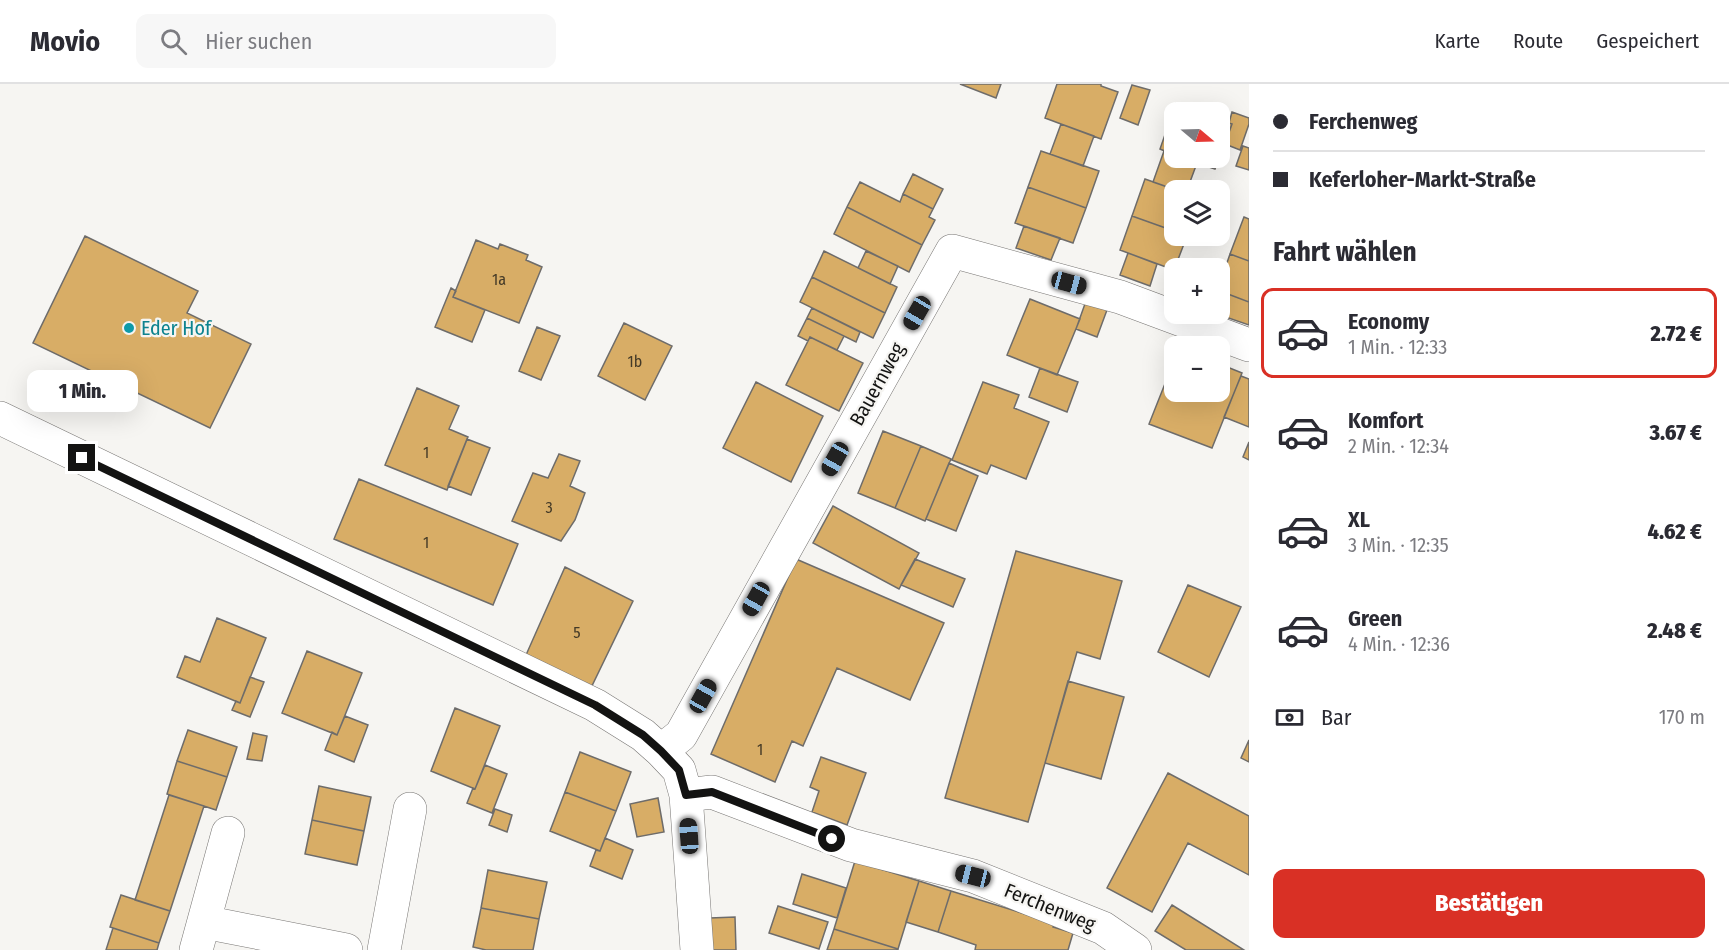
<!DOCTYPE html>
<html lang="de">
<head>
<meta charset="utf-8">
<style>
	:root { --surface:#fff; --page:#f7f7f7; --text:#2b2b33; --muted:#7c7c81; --line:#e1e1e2; --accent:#d93025 }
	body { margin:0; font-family:"Fira Sans Condensed",sans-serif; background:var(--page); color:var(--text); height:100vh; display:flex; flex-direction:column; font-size:22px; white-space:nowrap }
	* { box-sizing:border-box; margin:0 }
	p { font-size:20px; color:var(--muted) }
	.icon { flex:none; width:33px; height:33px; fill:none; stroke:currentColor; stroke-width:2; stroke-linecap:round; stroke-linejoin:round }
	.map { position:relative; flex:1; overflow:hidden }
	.panel { display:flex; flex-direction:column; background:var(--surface); width:480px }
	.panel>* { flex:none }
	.guide { display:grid; align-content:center; height:132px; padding:0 24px; background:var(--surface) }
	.needle { width:39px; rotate:109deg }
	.tools { position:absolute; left:1164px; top:18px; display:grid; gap:12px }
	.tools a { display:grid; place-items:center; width:66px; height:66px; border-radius:12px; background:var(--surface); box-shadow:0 6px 24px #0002; font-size:30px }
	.end { position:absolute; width:27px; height:27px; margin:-14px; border:8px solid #131312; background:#fff; box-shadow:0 0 0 3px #fff }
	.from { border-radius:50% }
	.bubble { position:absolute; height:42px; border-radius:12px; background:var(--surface); box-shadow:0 6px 24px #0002; font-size:20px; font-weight:800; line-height:42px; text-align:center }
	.car { position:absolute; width:18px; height:36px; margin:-18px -9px; border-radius:8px; box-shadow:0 0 4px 2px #0007; background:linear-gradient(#222 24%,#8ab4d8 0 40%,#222 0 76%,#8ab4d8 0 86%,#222 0) }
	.guide b { display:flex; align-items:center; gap:21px; height:57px; font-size:22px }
	.guide b+b { border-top:2px solid var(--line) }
	.guide i { width:15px; height:15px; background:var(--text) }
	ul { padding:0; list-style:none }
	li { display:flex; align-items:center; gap:18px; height:90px; margin:0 12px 9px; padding:0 12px; border:3px solid transparent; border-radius:12px }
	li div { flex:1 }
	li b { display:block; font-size:22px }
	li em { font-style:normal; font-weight:800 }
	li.current { border-color:var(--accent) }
	li>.icon { width:54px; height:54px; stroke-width:1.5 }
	h2 { padding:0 24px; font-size:27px; line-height:72px }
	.pay { display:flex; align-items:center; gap:15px; height:66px; padding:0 24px; font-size:22px }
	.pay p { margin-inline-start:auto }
	.action { display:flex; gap:12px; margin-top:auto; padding:12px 24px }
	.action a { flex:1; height:69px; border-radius:12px; background:var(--accent); color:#fff; font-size:24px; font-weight:800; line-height:69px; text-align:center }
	header { display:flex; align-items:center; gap:36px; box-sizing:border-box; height:84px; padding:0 30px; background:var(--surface); border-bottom:2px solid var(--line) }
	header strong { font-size:28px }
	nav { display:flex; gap:33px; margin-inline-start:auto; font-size:21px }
	.search { width:420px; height:54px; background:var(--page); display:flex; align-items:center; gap:15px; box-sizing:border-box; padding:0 21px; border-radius:12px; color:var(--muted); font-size:22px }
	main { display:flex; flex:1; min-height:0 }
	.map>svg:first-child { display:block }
</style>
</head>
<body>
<header>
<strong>Movio</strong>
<div class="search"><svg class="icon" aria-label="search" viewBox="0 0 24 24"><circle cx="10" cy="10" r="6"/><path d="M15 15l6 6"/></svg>Hier suchen</div>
<nav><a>Karte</a><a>Route</a><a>Gespeichert</a></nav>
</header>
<main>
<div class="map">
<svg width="1249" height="866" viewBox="0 0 1249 866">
	<rect width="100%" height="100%" fill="#f6f5f2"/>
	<path fill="#d8ad66" stroke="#6e6c6a" stroke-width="1.5" d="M 960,0 L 1001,0 L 996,14 Z
		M 1057,0 L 1101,0 L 1101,2 L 1118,8 L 1101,55 L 1045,34 Z
		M 1132,1 L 1150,6 L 1138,41 L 1120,34 Z
		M 1176,19 L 1192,25 L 1193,21 L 1214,28 L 1174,28 L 1174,71 L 1160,65 Z
		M 1232,28 L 1249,34 L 1249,40 L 1240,66 L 1225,60 L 1232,40 L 1229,39 Z
		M 1220,36 L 1232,40 L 1215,85 L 1182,74 L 1220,74 Z
		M 1061,40 L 1094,52 L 1083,82 L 1050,70 Z
		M 1243,62 L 1249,64 L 1249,86 L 1236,82 Z
		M 1041,67 L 1099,87 L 1086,124 L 1028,103 Z
		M 1164,67 L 1174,71 L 1174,74 L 1182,74 L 1197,79 L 1187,106 L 1176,106 L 1153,98 Z
		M 913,90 L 943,105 L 933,125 L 903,110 Z
		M 1145,95 L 1176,106 L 1174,147 L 1132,132 Z
		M 860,98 L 900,118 L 903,110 L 933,125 L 929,133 L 935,136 L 922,161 L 847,123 Z
		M 1028,103 L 1086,124 L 1073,159 L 1015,139 Z
		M 847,123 L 922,161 L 909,188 L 834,150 Z
		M 1132,132 L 1174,147 L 1174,152 L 1187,152 L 1174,186 L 1120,166 Z
		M 1244,133 L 1249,135 L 1249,177 L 1230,170 Z
		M 1024,142 L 1060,154 L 1051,176 L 1016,164 Z
		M 85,152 L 198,207 L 187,229 L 251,260 L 210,344 L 33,259 Z
		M 476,156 L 498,165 L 500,160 L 528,171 L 526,176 L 542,183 L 519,239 L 453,213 Z
		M 824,167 L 897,203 L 885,229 L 812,193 Z
		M 866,167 L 898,182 L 890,200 L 858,184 Z
		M 1128,169 L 1157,180 L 1150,202 L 1120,191 Z
		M 1230,170 L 1249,177 L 1249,218 L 1220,207 L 1220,199 Z
		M 812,193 L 885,229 L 873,254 L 800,218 Z
		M 451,204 L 456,207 L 453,213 L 485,226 L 472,258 L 435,243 Z
		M 1220,207 L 1249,218 L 1249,241 L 1217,230 L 1220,230 Z
		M 1030,215 L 1080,235 L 1057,291 L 1007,271 Z
		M 1086,217 L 1107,226 L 1097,253 L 1076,245 Z
		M 812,224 L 860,248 L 856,258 L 807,234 Z
		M 807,234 L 844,252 L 837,266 L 810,253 L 808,257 L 798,252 Z
		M 624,239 L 672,262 L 645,316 L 598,292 Z
		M 537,243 L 560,252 L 541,296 L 519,287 Z
		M 810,253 L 863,279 L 839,327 L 786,301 Z
		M 1174,277 L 1174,308 L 1220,308 L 1220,280 L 1242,289 L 1212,364 L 1149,340 Z
		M 1040,284 L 1078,298 L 1067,328 L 1029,313 Z
		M 1241,292 L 1249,295 L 1249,343 L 1224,333 Z
		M 756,298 L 823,332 L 791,398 L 723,364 Z
		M 983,298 L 1019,311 L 1014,324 L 1049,338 L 1026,395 L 991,381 L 987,390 L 952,376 Z
		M 417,304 L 459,322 L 449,345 L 468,353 L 447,406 L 385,381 Z
		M 883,347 L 921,362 L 895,424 L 858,409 Z
		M 467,355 L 490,364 L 471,411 L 448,402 Z
		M 1249,358 L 1249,376 L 1243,373 Z
		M 921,362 L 951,375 L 925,437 L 895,424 Z
		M 559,370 L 580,377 L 570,402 L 585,409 L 575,436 L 561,457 L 512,437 L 533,389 L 548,394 Z
		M 949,379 L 978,392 L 956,447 L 926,435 Z
		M 359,395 L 518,460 L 493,521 L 334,455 Z
		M 833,422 L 919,469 L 899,505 L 813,459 Z
		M 1016,467 L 1122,497 L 1100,575 L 1077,568 L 1028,738 L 945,714 Z
		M 796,475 L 944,539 L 910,616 L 837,584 L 803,662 L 792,657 L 775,698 L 711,670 Z
		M 915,475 L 965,495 L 953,523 L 901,501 Z
		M 565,483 L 633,517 L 588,610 L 522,580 Z
		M 1188,501 L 1241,523 L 1209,593 L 1158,568 Z
		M 217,534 L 266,554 L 240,619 L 177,593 L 185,572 L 200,578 Z
		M 307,567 L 362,589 L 337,651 L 282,629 Z
		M 250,593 L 264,598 L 250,633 L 232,626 L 236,617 L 240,619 Z
		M 1068,597 L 1124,613 L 1101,695 L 1045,679 Z
		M 455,624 L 500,642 L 475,705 L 431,687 Z
		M 345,632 L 368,641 L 354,678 L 325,666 L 332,648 L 337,651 Z
		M 188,646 L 237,663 L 227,693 L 177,677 Z
		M 253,649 L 267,652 L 262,677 L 247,675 Z
		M 1249,656 L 1249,678 L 1241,674 Z
		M 580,668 L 631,688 L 616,727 L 565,708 Z
		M 821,673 L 866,689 L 847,741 L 812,728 L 819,707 L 810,703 Z
		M 177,677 L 227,693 L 216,726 L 167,710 Z
		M 485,681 L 507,690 L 492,729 L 467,719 L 473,704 L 475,705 Z
		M 1168,689 L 1249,732 L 1249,791 L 1188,759 L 1152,828 L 1107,804 Z
		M 319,702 L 371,713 L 364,747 L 312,736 Z
		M 565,708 L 616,727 L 600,767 L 550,747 Z
		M 169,711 L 204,722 L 170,827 L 135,816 Z
		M 658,714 L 664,748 L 637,753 L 630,720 Z
		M 495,725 L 512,731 L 507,748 L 489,741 Z
		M 312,736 L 364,747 L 357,781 L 305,770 Z
		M 605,754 L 633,766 L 622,795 L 590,782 L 596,766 L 600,767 Z
		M 855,777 L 919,797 L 898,865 L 834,845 Z
		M 488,786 L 547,798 L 539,835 L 481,824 Z
		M 802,790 L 846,804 L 837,834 L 793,820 Z
		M 919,797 L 951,807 L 938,848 L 906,838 Z
		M 951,807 L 1054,839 L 1053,843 L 1073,849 L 1068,866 L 975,866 L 976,861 L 938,848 Z
		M 121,811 L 170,827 L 159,859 L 110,843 Z
		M 1172,821 L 1244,866 L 1186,866 L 1155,847 Z
		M 778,822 L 828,838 L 819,865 L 769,849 Z
		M 481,824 L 539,835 L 533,866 L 486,866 L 473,863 Z
		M 735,833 L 736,866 L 711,866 L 710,834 Z
		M 113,844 L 159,859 L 157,866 L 106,866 Z
		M 834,845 L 898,865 L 898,866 L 827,866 Z"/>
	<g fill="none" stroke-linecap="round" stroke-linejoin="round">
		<defs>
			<path id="minor" d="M 0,334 L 595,621 L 643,651 L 661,667 L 679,686 L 686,711 L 697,866
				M 661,667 L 681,651 L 952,167 L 1120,213 L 1249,261
				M 686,711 L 712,708 L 851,761 L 973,792 L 1103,844 L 1135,866
				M 204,838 L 346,866
				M 196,866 L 228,749
				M 384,866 L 410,725"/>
		</defs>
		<use href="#minor" stroke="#787674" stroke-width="34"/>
		<use href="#minor" stroke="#fff" stroke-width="33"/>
	</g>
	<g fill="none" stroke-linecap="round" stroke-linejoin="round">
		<path stroke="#131312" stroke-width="8" d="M 82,374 L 595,621 L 643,651 L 661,667 L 679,686 L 686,711 L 712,708 L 832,755"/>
	</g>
	<circle fill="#0f9aa8" stroke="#f6f5f2" stroke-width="2" cx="129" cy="244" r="6"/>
	<g text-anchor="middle" stroke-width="4.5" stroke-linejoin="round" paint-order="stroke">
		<g font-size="16" fill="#443a27">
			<text x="499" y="201">1a</text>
			<text x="635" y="283">1b</text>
			<text x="426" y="374">1</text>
			<text x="549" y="429">3</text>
			<text x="426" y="464">1</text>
			<text x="577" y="554">5</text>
			<text x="760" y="671">1</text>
		</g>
		<g font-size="20" fill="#0d838f" stroke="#f6f5f2" text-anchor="start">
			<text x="141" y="251">Eder Hof</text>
		</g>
		<g font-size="20" fill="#131312" stroke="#f6f5f2">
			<text transform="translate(877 300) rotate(-61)" y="7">Bauernweg</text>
			<text transform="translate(1050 823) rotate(22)" y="7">Ferchenweg</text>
		</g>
	</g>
</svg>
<div class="tools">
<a><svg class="needle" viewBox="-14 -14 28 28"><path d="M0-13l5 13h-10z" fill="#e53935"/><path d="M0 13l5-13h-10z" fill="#7c7c81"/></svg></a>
<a><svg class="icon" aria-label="layers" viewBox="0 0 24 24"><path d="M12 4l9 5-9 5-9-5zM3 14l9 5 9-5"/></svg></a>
<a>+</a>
<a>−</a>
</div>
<i class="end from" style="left:832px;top:755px"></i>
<i class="end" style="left:82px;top:374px"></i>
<div class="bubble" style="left:27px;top:286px;width:111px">1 Min.</div>
<i class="car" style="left:1069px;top:199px;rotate:105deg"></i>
<i class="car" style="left:917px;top:229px;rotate:210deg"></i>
<i class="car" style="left:835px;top:375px;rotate:209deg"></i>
<i class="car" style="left:756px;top:515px;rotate:209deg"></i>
<i class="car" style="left:703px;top:612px;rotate:29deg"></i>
<i class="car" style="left:689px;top:752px;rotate:356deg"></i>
<i class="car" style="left:973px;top:792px;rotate:284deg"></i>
</div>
<section class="panel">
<div class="guide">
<b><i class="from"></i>Ferchenweg</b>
<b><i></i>Keferloher-Markt-Straße</b>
</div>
<h2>Fahrt wählen</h2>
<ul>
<li class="current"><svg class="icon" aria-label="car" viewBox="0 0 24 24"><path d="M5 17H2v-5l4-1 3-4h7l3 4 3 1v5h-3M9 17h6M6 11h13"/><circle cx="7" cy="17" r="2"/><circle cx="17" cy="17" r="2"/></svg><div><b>Economy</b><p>1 Min. · 12:33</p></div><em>2.72 €</em></li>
<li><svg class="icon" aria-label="car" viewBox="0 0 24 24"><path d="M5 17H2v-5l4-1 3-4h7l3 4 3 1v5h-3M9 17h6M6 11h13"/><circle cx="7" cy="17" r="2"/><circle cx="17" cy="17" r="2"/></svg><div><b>Komfort</b><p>2 Min. · 12:34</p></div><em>3.67 €</em></li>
<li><svg class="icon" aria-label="car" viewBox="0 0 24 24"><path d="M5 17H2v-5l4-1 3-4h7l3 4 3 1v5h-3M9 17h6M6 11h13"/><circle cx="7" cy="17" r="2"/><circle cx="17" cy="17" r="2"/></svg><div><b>XL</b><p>3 Min. · 12:35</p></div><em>4.62 €</em></li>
<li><svg class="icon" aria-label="car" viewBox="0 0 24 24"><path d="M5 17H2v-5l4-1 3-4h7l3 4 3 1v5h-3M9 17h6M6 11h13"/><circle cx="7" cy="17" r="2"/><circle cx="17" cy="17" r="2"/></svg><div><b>Green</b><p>4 Min. · 12:36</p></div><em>2.48 €</em></li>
</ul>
<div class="pay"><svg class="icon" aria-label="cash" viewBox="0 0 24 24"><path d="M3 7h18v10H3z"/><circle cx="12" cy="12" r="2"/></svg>Bar<p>170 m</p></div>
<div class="action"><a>Bestätigen</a></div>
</section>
</main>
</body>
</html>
